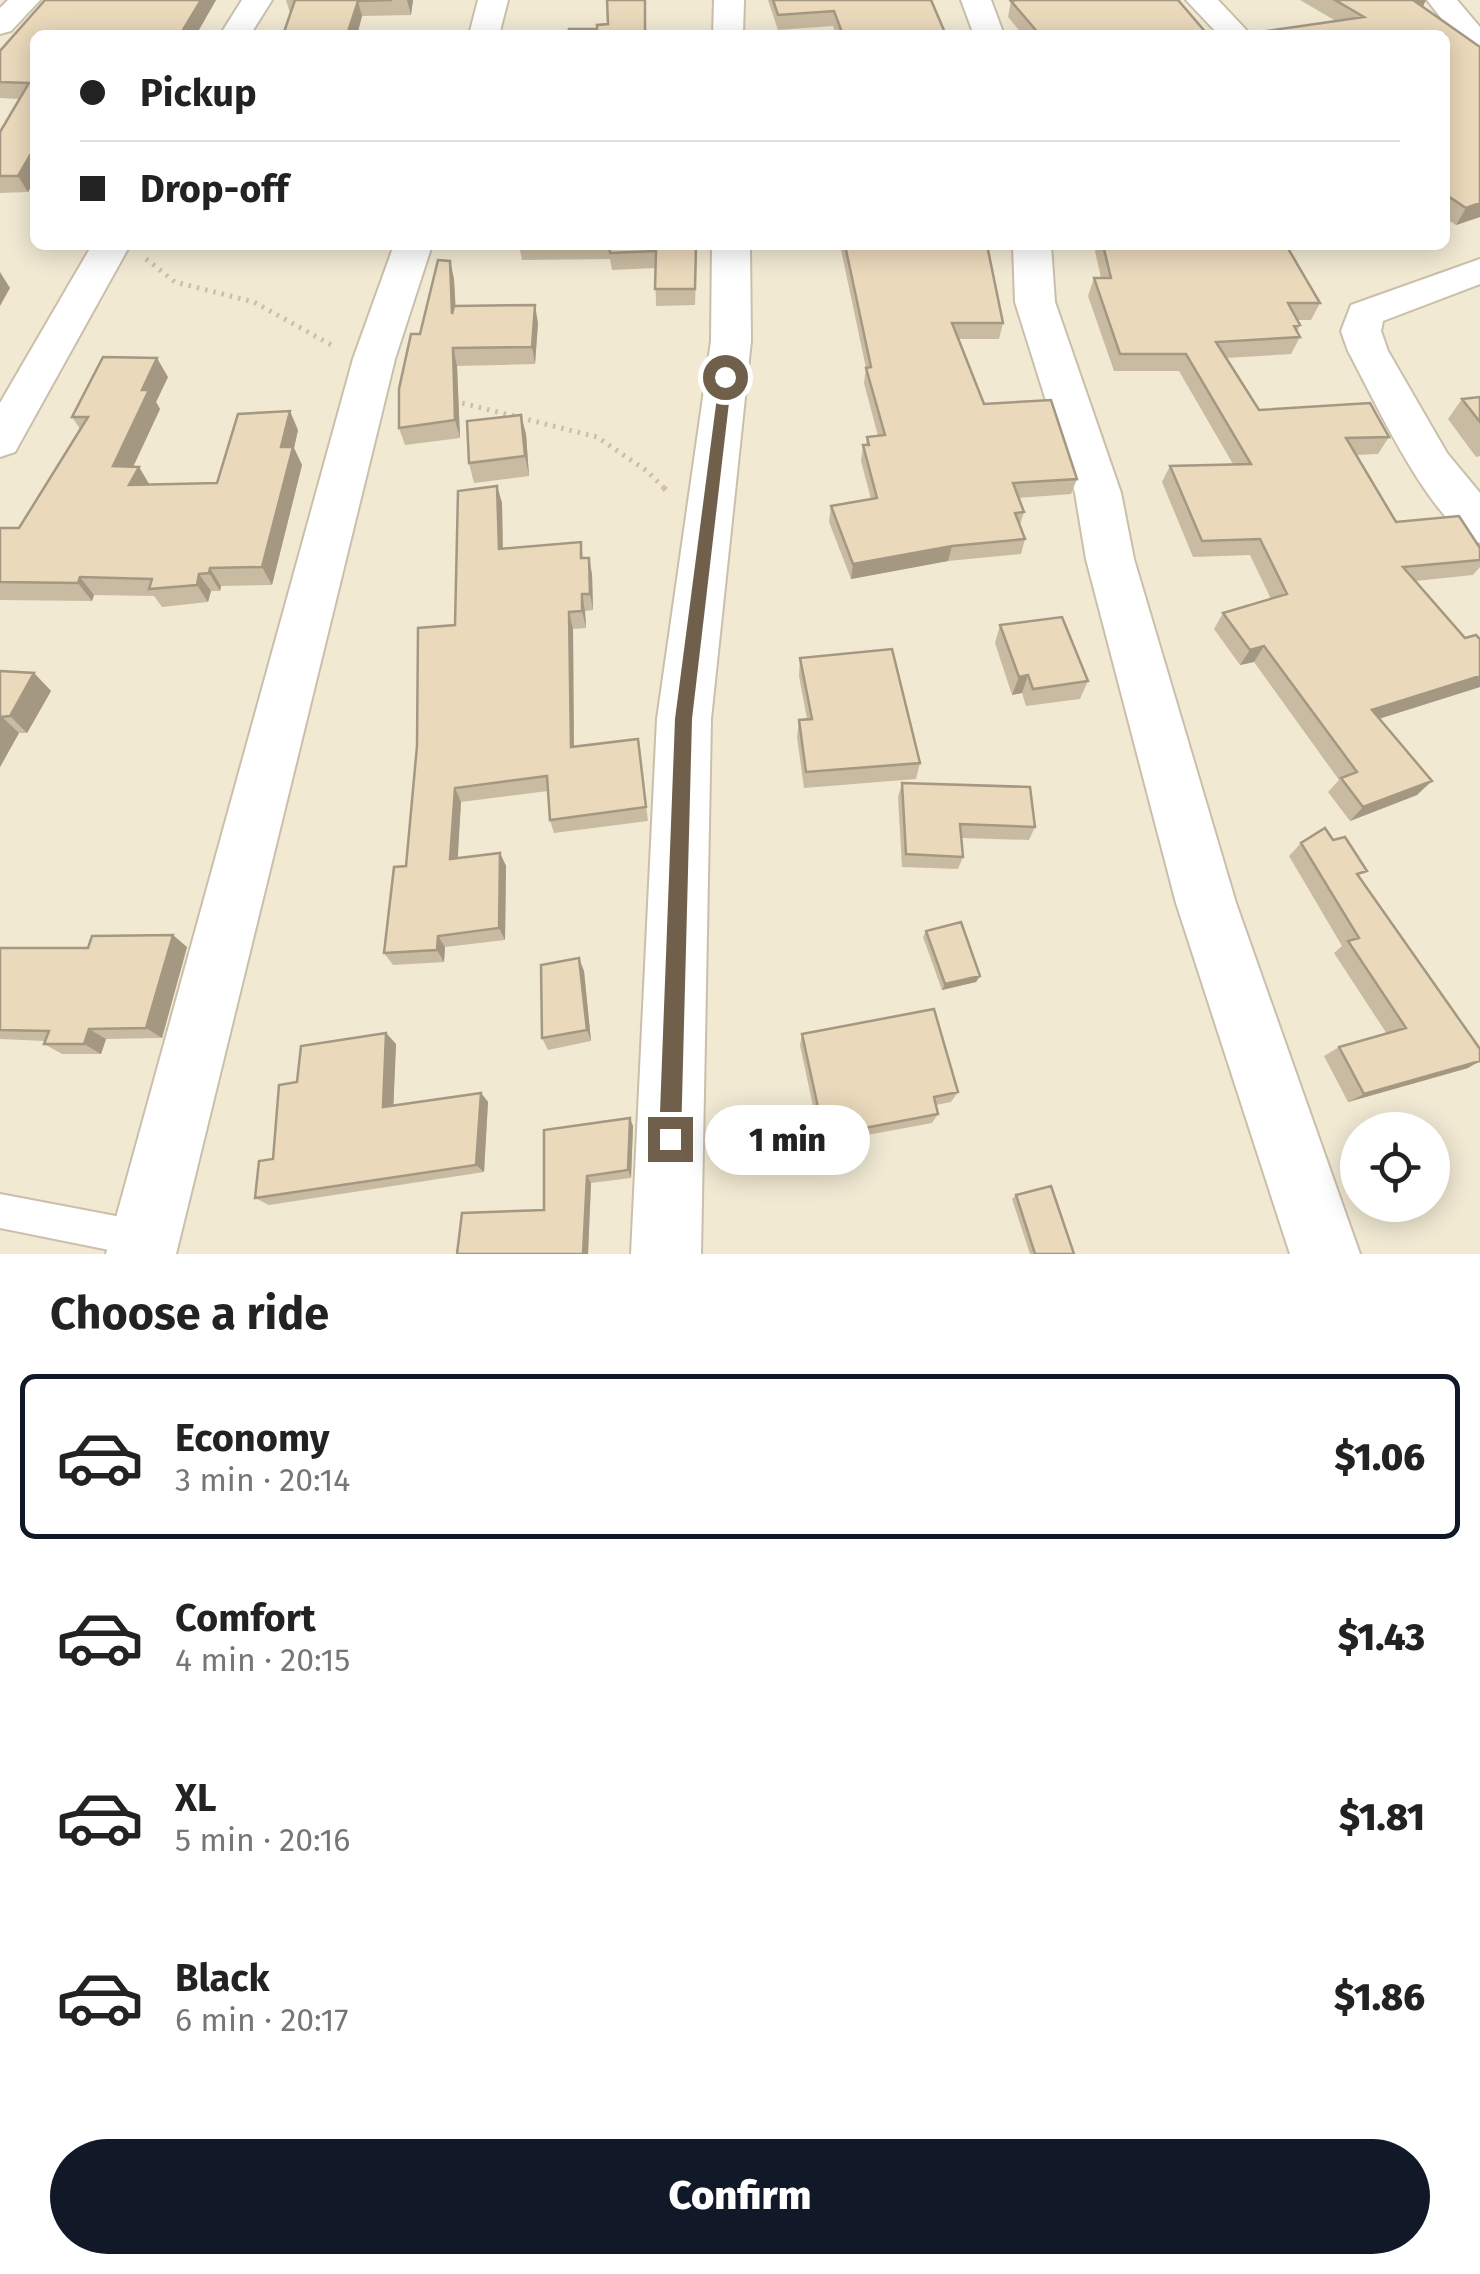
<!DOCTYPE html>
<html lang="en">
<head>
<meta charset="utf-8">
<style>
	:root { --surface:#fff; --page:#f2f2f2; --text:#222; --muted:#767676; --line:#e0e0e0; --accent:#111827 }
	body { margin:0; font-family:"Fira Sans",sans-serif; background:var(--page); color:var(--text); height:100vh; display:flex; flex-direction:column; font-size:38px; white-space:nowrap }
	* { box-sizing:border-box; margin:0 }
	p { font-size:32px; color:var(--muted) }
	.icon { flex:none; width:55px; height:55px; fill:none; stroke:currentColor; stroke-width:2; stroke-linecap:round; stroke-linejoin:round }
	.map { position:relative; height:1254px; overflow:hidden }
	.side { display:flex; flex-direction:column; background:var(--surface); flex:1 }
	.side>* { flex:none }
	.banner { position:absolute; left:30px; top:30px; width:1420px; height:220px; border-radius:15px; box-shadow:0 5px 25px #0003; display:grid; align-content:center; height:220px; padding:0 50px; background:var(--surface) }
	.tools { position:absolute; left:1340px; top:1112px; display:grid; gap:20px }
	.tools a { display:grid; place-items:center; width:110px; height:110px; border-radius:50%; background:var(--surface); box-shadow:0 5px 25px #0003; font-size:50px }
	.end { position:absolute; width:45px; height:45px; margin:-22px; border:12px solid #70604b; background:#fff; box-shadow:0 0 0 5px #fff }
	.from { border-radius:50% }
	.bubble { position:absolute; height:70px; border-radius:35px; background:var(--surface); box-shadow:0 5px 25px #0003; font-size:32px; font-weight:800; line-height:70px; text-align:center }
	.banner b { display:flex; align-items:center; gap:35px; height:95px; font-size:38px }
	.banner b+b { border-top:2px solid var(--line) }
	.banner i { width:25px; height:25px; background:var(--text) }
	ul { padding:0; list-style:none }
	li { display:flex; align-items:center; gap:30px; height:165px; margin:0 20px 15px; padding:0 30px; border:5px solid transparent; border-radius:15px }
	li div { flex:1 }
	li b { display:block; font-size:38px }
	li em { font-style:normal; font-weight:800 }
	li.current { border-color:var(--accent) }
	li>.icon { width:90px; height:90px; stroke-width:1.5 }
	h2 { padding:0 50px; font-size:45px; line-height:120px }
	.action { display:flex; gap:20px; margin-top:auto; padding:20px 50px }
	.action a { flex:1; height:115px; border-radius:60px; background:var(--accent); color:#fff; font-size:40px; font-weight:800; line-height:115px; text-align:center }
	.map>svg:first-child { display:block }
</style>
</head>
<body>
<div class="map">
<svg width="1480" height="1254" viewBox="0 0 1480 1254">
	<rect width="100%" height="100%" fill="#faf6e3"/>
	<path fill="#f1e9d2" fill-rule="evenodd" d="M 0,0 L 1480,0 L 1480,1254 L 0,1254 ZM 35,35 L 1445,35 L 1445,245 L 35,245 ZM 1358,1130 L 1432,1130 L 1432,1205 L 1358,1205 Z"/>
	<g fill="none" stroke-linecap="round" stroke-linejoin="round">
		<defs>
			<path id="lane" d="M 0,1194 L 142,1221 L 154,1227 L 160,1239 L 154,1251 L 129,1254 L 0,1228 Z"/>
			<path id="street" d="M 8,0 L 40,0 L 11,31 L 0,34 L 0,8 Z
				M 242,0 L 272,0 L 250,35 L 220,35 Z
				M 478,0 L 508,0 L 499,35 L 469,35 Z
				M 714,0 L 744,0 L 743,35 L 713,35 Z
				M 961,0 L 991,0 L 1004,35 L 974,35 Z
				M 1186,0 L 1218,0 L 1251,35 L 1219,35 Z
				M 1427,0 L 1457,0 L 1480,27 L 1480,56 L 1469,54 Z
				M 92,245 L 130,245 L 15,452 L 0,457 L 0,403 Z
				M 394,245 L 432,245 L 395,359 L 176,1254 L 106,1254 L 353,359 Z
				M 712,245 L 750,245 L 751,341 L 711,719 L 701,1254 L 631,1254 L 657,719 L 711,341 Z
				M 1013,245 L 1051,245 L 1055,302 L 1121,493 L 1134,559 L 1236,903 L 1360,1254 L 1290,1254 L 1176,903 L 1086,559 L 1075,493 L 1015,302 Z
				M 1480,259 L 1480,284 L 1383,321 L 1381,331 L 1388,351 L 1447,453 L 1480,493 L 1480,543 C 1432,528 1373,397 1348,351 L 1341,331 L 1351,305 Z"/>
		</defs>
		<use href="#lane" stroke="#cabfaa" stroke-width="4"/>
		<use href="#street" stroke="#cabfaa" stroke-width="4"/>
		<path stroke="#d1bea0" stroke-width="5" stroke-dasharray="2.5 6" stroke-linecap="butt" d="M 146,259 L 175,282 L 254,302 L 335,347
			M 454,401 L 597,437 L 647,471 L 667,491"/>
		<path stroke="#d1bea0" stroke-width="6" stroke-dasharray="2.5 8" stroke-linecap="butt" d="M 664,488 L 668,492"/>
		<use href="#lane" fill="#fff" fill-rule="evenodd"/>
		<use href="#street" fill="#fff" fill-rule="evenodd"/>
	</g>
	<path fill="#c9bba1" d="M 45,0 L 216,0 L 196,35 L 35,35 L 35,180 L 28,192 L 0,193 L 0,132 L 19,99 L 0,98 L 0,51 Z
		M 286,0 L 413,0 L 411,15 L 362,16 L 357,35 L 283,35 L 290,13 Z
		M 768,0 L 931,0 L 946,35 L 836,35 L 833,26 L 778,30 Z
		M 1300,0 L 1426,0 L 1422,7 L 1480,47 L 1480,217 L 1456,225 L 1445,218 L 1445,35 L 1238,35 L 1336,21 Z
		M 1011,1 L 1208,35 L 1023,35 L 1008,17 Z
		M 519,245 L 697,245 L 695,305 L 656,306 L 655,268 L 612,270 L 610,259 L 522,260 Z
		M 840,245 L 1000,245 L 1000,247 L 987,247 L 1003,323 L 999,339 L 958,339 L 984,404 L 1077,479 L 1071,494 L 1018,498 L 1024,512 L 1020,525 L 1025,539 L 1021,554 L 948,561 L 851,579 L 829,522 L 831,506 L 871,499 L 861,461 L 863,445 L 866,445 L 867,437 L 878,436 L 864,383 L 866,368 Z
		M 1097,245 L 1286,245 L 1320,303 L 1311,320 L 1297,320 L 1300,325 L 1297,332 L 1300,337 L 1291,354 L 1226,358 L 1259,410 L 1389,437 L 1378,454 L 1356,455 L 1396,522 L 1480,548 L 1480,567 L 1473,575 L 1415,581 L 1465,638 L 1480,639 L 1480,687 L 1379,719 L 1417,795 L 1350,821 L 1328,792 L 1339,780 L 1254,662 L 1240,665 L 1214,629 L 1223,613 L 1271,599 L 1250,555 L 1193,557 L 1162,482 L 1170,466 L 1233,464 L 1179,371 L 1114,371 L 1088,296 L 1094,278 L 1101,278 L 1095,251 Z
		M 450,261 L 454,279 L 455,306 L 538,323 L 535,364 L 457,366 L 460,438 L 405,445 L 399,428 L 420,334 Z
		M 168,377 L 156,402 L 160,409 L 133,467 L 139,467 L 150,485 L 217,483 L 298,430 L 294,448 L 302,465 L 272,585 L 221,586 L 220,591 L 211,591 L 208,602 L 162,607 L 154,596 L 94,595 L 92,601 L 0,600 L 0,528 L 19,528 L 80,429 L 72,417 Z
		M 1480,397 L 1480,456 L 1476,457 L 1448,419 L 1462,399 Z
		M 526,434 L 529,476 L 474,483 L 469,463 Z
		M 497,486 L 502,503 L 503,548 L 581,542 L 583,558 L 592,574 L 593,610 L 585,611 L 586,628 L 573,629 L 574,746 L 638,739 L 648,821 L 554,833 L 550,820 L 548,791 L 461,802 L 457,858 L 500,853 L 506,866 L 505,940 L 445,947 L 444,962 L 393,965 L 384,953 L 406,866 L 417,746 Z
		M 1000,625 L 1088,681 L 1080,699 L 1026,706 L 1022,693 L 1012,695 L 995,643 Z
		M 800,658 L 920,763 L 916,779 L 804,788 L 797,737 L 799,720 L 807,719 L 799,676 Z
		M 0,671 L 34,673 L 51,691 L 27,733 L 19,733 L 0,767 Z
		M 902,783 L 1035,827 L 1029,840 L 962,838 L 963,857 L 958,869 L 902,867 L 898,797 Z
		M 1301,843 L 1360,877 L 1468,1068 L 1348,1102 L 1324,1056 L 1339,1047 L 1387,1034 L 1334,953 L 1342,946 L 1289,856 Z
		M 926,931 L 980,976 L 976,982 L 942,990 L 923,937 Z
		M 187,947 L 162,1038 L 106,1039 L 101,1054 L 62,1054 L 44,1044 L 45,1041 L 0,1039 L 0,948 Z
		M 584,971 L 591,1041 L 548,1050 L 542,1038 Z
		M 386,1033 L 396,1044 L 393,1105 L 481,1093 L 488,1102 L 484,1172 L 269,1205 L 255,1198 L 273,1159 L 297,1082 Z
		M 802,1034 L 958,1092 L 951,1102 L 936,1105 L 938,1114 L 932,1123 L 851,1138 L 847,1124 L 818,1130 L 800,1045 Z
		M 633,1126 L 631,1178 L 591,1183 L 588,1254 L 457,1254 L 544,1210 Z
		M 1016,1195 L 1074,1254 L 1030,1254 L 1012,1199 Z"/>
	<path fill="#a49883" d="M 201,0 L 216,0 L 196,35 L 180,35 Z
		M 407,0 L 413,0 L 411,15 Z
		M 1413,0 L 1426,0 L 1420,13 Z
		M 358,1 L 362,16 L 357,35 L 347,35 Z
		M 32,152 L 35,156 L 35,180 L 28,192 L 18,176 Z
		M 1480,203 L 1480,217 L 1456,225 L 1466,208 Z
		M 450,261 L 454,279 L 457,332 L 452,314 Z
		M 0,272 L 10,288 L 0,306 Z
		M 535,305 L 538,323 L 535,364 L 532,347 Z
		M 453,348 L 457,366 L 460,438 L 455,420 Z
		M 157,358 L 168,377 L 156,402 L 160,409 L 125,484 L 113,466 L 142,390 Z
		M 290,411 L 298,430 L 294,448 L 302,465 L 272,585 L 262,567 L 281,447 Z
		M 521,415 L 526,434 L 529,476 L 525,456 Z
		M 139,467 L 150,486 L 129,485 Z
		M 497,486 L 502,503 L 503,566 L 499,549 Z
		M 952,546 L 948,561 L 851,579 L 853,564 Z
		M 589,558 L 592,574 L 593,610 L 590,594 Z
		M 210,568 L 221,586 L 220,591 L 209,573 Z
		M 199,574 L 211,591 L 208,602 L 197,585 Z
		M 80,577 L 94,595 L 92,601 L 78,583 Z
		M 582,594 L 585,611 L 586,628 L 582,611 Z
		M 569,612 L 573,629 L 574,762 L 571,747 Z
		M 1264,646 L 1254,662 L 1240,665 L 1250,650 Z
		M 34,673 L 51,691 L 27,733 L 10,716 Z
		M 1028,675 L 1022,693 L 1012,695 L 1019,677 Z
		M 1480,676 L 1480,687 L 1359,725 L 1372,710 Z
		M 1,716 L 19,733 L 0,767 L 0,717 Z
		M 1432,781 L 1417,795 L 1350,821 L 1363,807 Z
		M 455,788 L 461,802 L 457,872 L 450,859 Z
		M 500,853 L 506,866 L 505,940 L 499,928 Z
		M 173,935 L 187,947 L 162,1038 L 146,1028 Z
		M 438,936 L 445,947 L 444,962 L 437,950 Z
		M 579,958 L 584,971 L 591,1041 L 587,1030 Z
		M 980,976 L 976,982 L 942,990 L 945,984 Z
		M 89,1029 L 106,1039 L 101,1054 L 84,1044 Z
		M 386,1033 L 396,1044 L 393,1116 L 383,1107 Z
		M 1480,1061 L 1468,1068 L 1348,1102 L 1364,1094 Z
		M 481,1093 L 488,1102 L 484,1172 L 476,1165 Z
		M 630,1118 L 633,1126 L 631,1178 L 628,1170 Z
		M 587,1176 L 591,1183 L 588,1254 L 583,1254 Z"/>
	<path fill="#ead9bb" stroke="#a49883" stroke-width="2.5" d="M 45,0 L 201,0 L 180,35 L 35,35 L 35,152 L 32,152 L 18,176 L 0,176 L 0,132 L 29,83 L 0,82 L 0,51 Z
		M 295,0 L 392,0 L 358,1 L 347,35 L 283,35 Z
		M 607,0 L 645,0 L 645,35 L 568,35 L 569,29 L 597,29 L 597,25 L 608,24 Z
		M 773,0 L 931,0 L 946,35 L 843,35 L 834,11 L 778,15 Z
		M 1016,0 L 1178,0 L 1208,35 L 1040,35 L 1011,1 Z
		M 1335,0 L 1413,0 L 1480,47 L 1480,203 L 1466,208 L 1445,194 L 1445,35 L 1238,35 L 1364,17 Z
		M 609,245 L 696,245 L 695,289 L 655,289 L 656,251 L 610,253 Z
		M 845,245 L 987,245 L 1003,323 L 952,323 L 984,404 L 1051,400 L 1077,479 L 1013,483 L 1024,512 L 1015,513 L 1025,539 L 952,546 L 853,564 L 831,506 L 877,498 L 863,445 L 869,445 L 867,437 L 885,435 L 866,368 L 871,367 Z
		M 1103,245 L 1286,245 L 1320,303 L 1288,303 L 1300,325 L 1294,326 L 1300,337 L 1216,342 L 1259,410 L 1370,403 L 1389,437 L 1346,438 L 1396,522 L 1459,516 L 1480,548 L 1480,560 L 1403,567 L 1465,638 L 1476,635 L 1480,639 L 1480,676 L 1372,710 L 1432,781 L 1363,807 L 1341,778 L 1357,772 L 1264,646 L 1250,650 L 1223,613 L 1287,594 L 1260,539 L 1202,541 L 1170,466 L 1251,464 L 1186,354 L 1120,354 L 1094,278 L 1111,278 Z
		M 438,260 L 450,261 L 452,314 L 454,306 L 535,305 L 532,347 L 453,348 L 455,420 L 399,428 L 399,389 L 411,334 L 420,334 Z
		M 103,357 L 157,358 L 142,390 L 149,390 L 113,466 L 139,467 L 129,485 L 217,483 L 238,414 L 290,411 L 281,447 L 293,447 L 262,567 L 210,568 L 209,573 L 199,574 L 197,585 L 149,589 L 152,579 L 80,577 L 78,583 L 0,582 L 0,528 L 19,528 L 88,417 L 72,417 Z
		M 1480,397 L 1480,422 L 1462,399 Z
		M 521,415 L 525,456 L 469,463 L 467,421 Z
		M 497,486 L 499,549 L 581,542 L 581,558 L 589,558 L 590,594 L 582,594 L 582,611 L 569,612 L 571,747 L 638,739 L 646,807 L 550,820 L 547,776 L 455,788 L 450,859 L 500,853 L 499,928 L 438,936 L 437,950 L 384,953 L 394,867 L 406,866 L 417,746 L 418,628 L 455,625 L 458,491 Z
		M 1062,617 L 1088,681 L 1033,689 L 1028,675 L 1019,677 L 1000,625 Z
		M 892,649 L 920,763 L 806,772 L 799,720 L 812,719 L 800,658 Z
		M 0,671 L 34,673 L 10,716 L 0,717 Z
		M 902,783 L 1030,787 L 1035,827 L 960,824 L 963,857 L 906,854 Z
		M 1325,828 L 1333,840 L 1345,837 L 1367,871 L 1357,874 L 1480,1049 L 1480,1061 L 1364,1094 L 1339,1047 L 1406,1028 L 1348,941 L 1359,938 L 1301,843 Z
		M 961,922 L 980,976 L 945,984 L 926,931 Z
		M 173,935 L 146,1028 L 89,1029 L 84,1044 L 44,1044 L 49,1031 L 0,1030 L 0,948 L 88,948 L 92,936 Z
		M 579,958 L 587,1030 L 542,1038 L 541,965 Z
		M 934,1009 L 958,1092 L 934,1097 L 938,1114 L 854,1130 L 850,1115 L 821,1121 L 802,1034 Z
		M 386,1033 L 383,1107 L 481,1093 L 476,1165 L 255,1198 L 259,1161 L 273,1159 L 279,1085 L 297,1082 L 301,1046 Z
		M 630,1118 L 628,1170 L 587,1176 L 583,1254 L 457,1254 L 462,1213 L 544,1210 L 544,1130 Z
		M 1051,1186 L 1074,1254 L 1035,1254 L 1016,1195 Z"/>
	<path fill="#70604b" d="M 720,374 L 732,377 L 692,719 L 681,1139 L 677,1147 L 670,1150 L 662,1147 L 659,1139 L 675,719 Z"/>
</svg>
<div class="tools">
<a><svg class="icon" aria-label="locate" viewBox="0 0 24 24"><circle cx="12" cy="12" r="6"/><path d="M12 2v4M12 18v4M2 12h4M18 12h4"/></svg></a>
</div>
<i class="end from" style="left:725px;top:377px"></i>
<i class="end" style="left:670px;top:1139px"></i>
<div class="bubble" style="left:705px;top:1105px;width:165px">1 min</div>
<div class="banner">
<b><i class="from"></i>Pickup</b>
<b><i></i>Drop-off</b>
</div>
</div>
<section class="side">
<h2>Choose a ride</h2>
<ul>
<li class="current"><svg class="icon" aria-label="car" viewBox="0 0 24 24"><path d="M5 17H2v-5l4-1 3-4h7l3 4 3 1v5h-3M9 17h6M6 11h13"/><circle cx="7" cy="17" r="2"/><circle cx="17" cy="17" r="2"/></svg><div><b>Economy</b><p>3 min · 20:14</p></div><em>$1.06</em></li>
<li><svg class="icon" aria-label="car" viewBox="0 0 24 24"><path d="M5 17H2v-5l4-1 3-4h7l3 4 3 1v5h-3M9 17h6M6 11h13"/><circle cx="7" cy="17" r="2"/><circle cx="17" cy="17" r="2"/></svg><div><b>Comfort</b><p>4 min · 20:15</p></div><em>$1.43</em></li>
<li><svg class="icon" aria-label="car" viewBox="0 0 24 24"><path d="M5 17H2v-5l4-1 3-4h7l3 4 3 1v5h-3M9 17h6M6 11h13"/><circle cx="7" cy="17" r="2"/><circle cx="17" cy="17" r="2"/></svg><div><b>XL</b><p>5 min · 20:16</p></div><em>$1.81</em></li>
<li><svg class="icon" aria-label="car" viewBox="0 0 24 24"><path d="M5 17H2v-5l4-1 3-4h7l3 4 3 1v5h-3M9 17h6M6 11h13"/><circle cx="7" cy="17" r="2"/><circle cx="17" cy="17" r="2"/></svg><div><b>Black</b><p>6 min · 20:17</p></div><em>$1.86</em></li>
</ul>
<div class="action"><a>Confirm</a></div>
</section>
</body>
</html>
